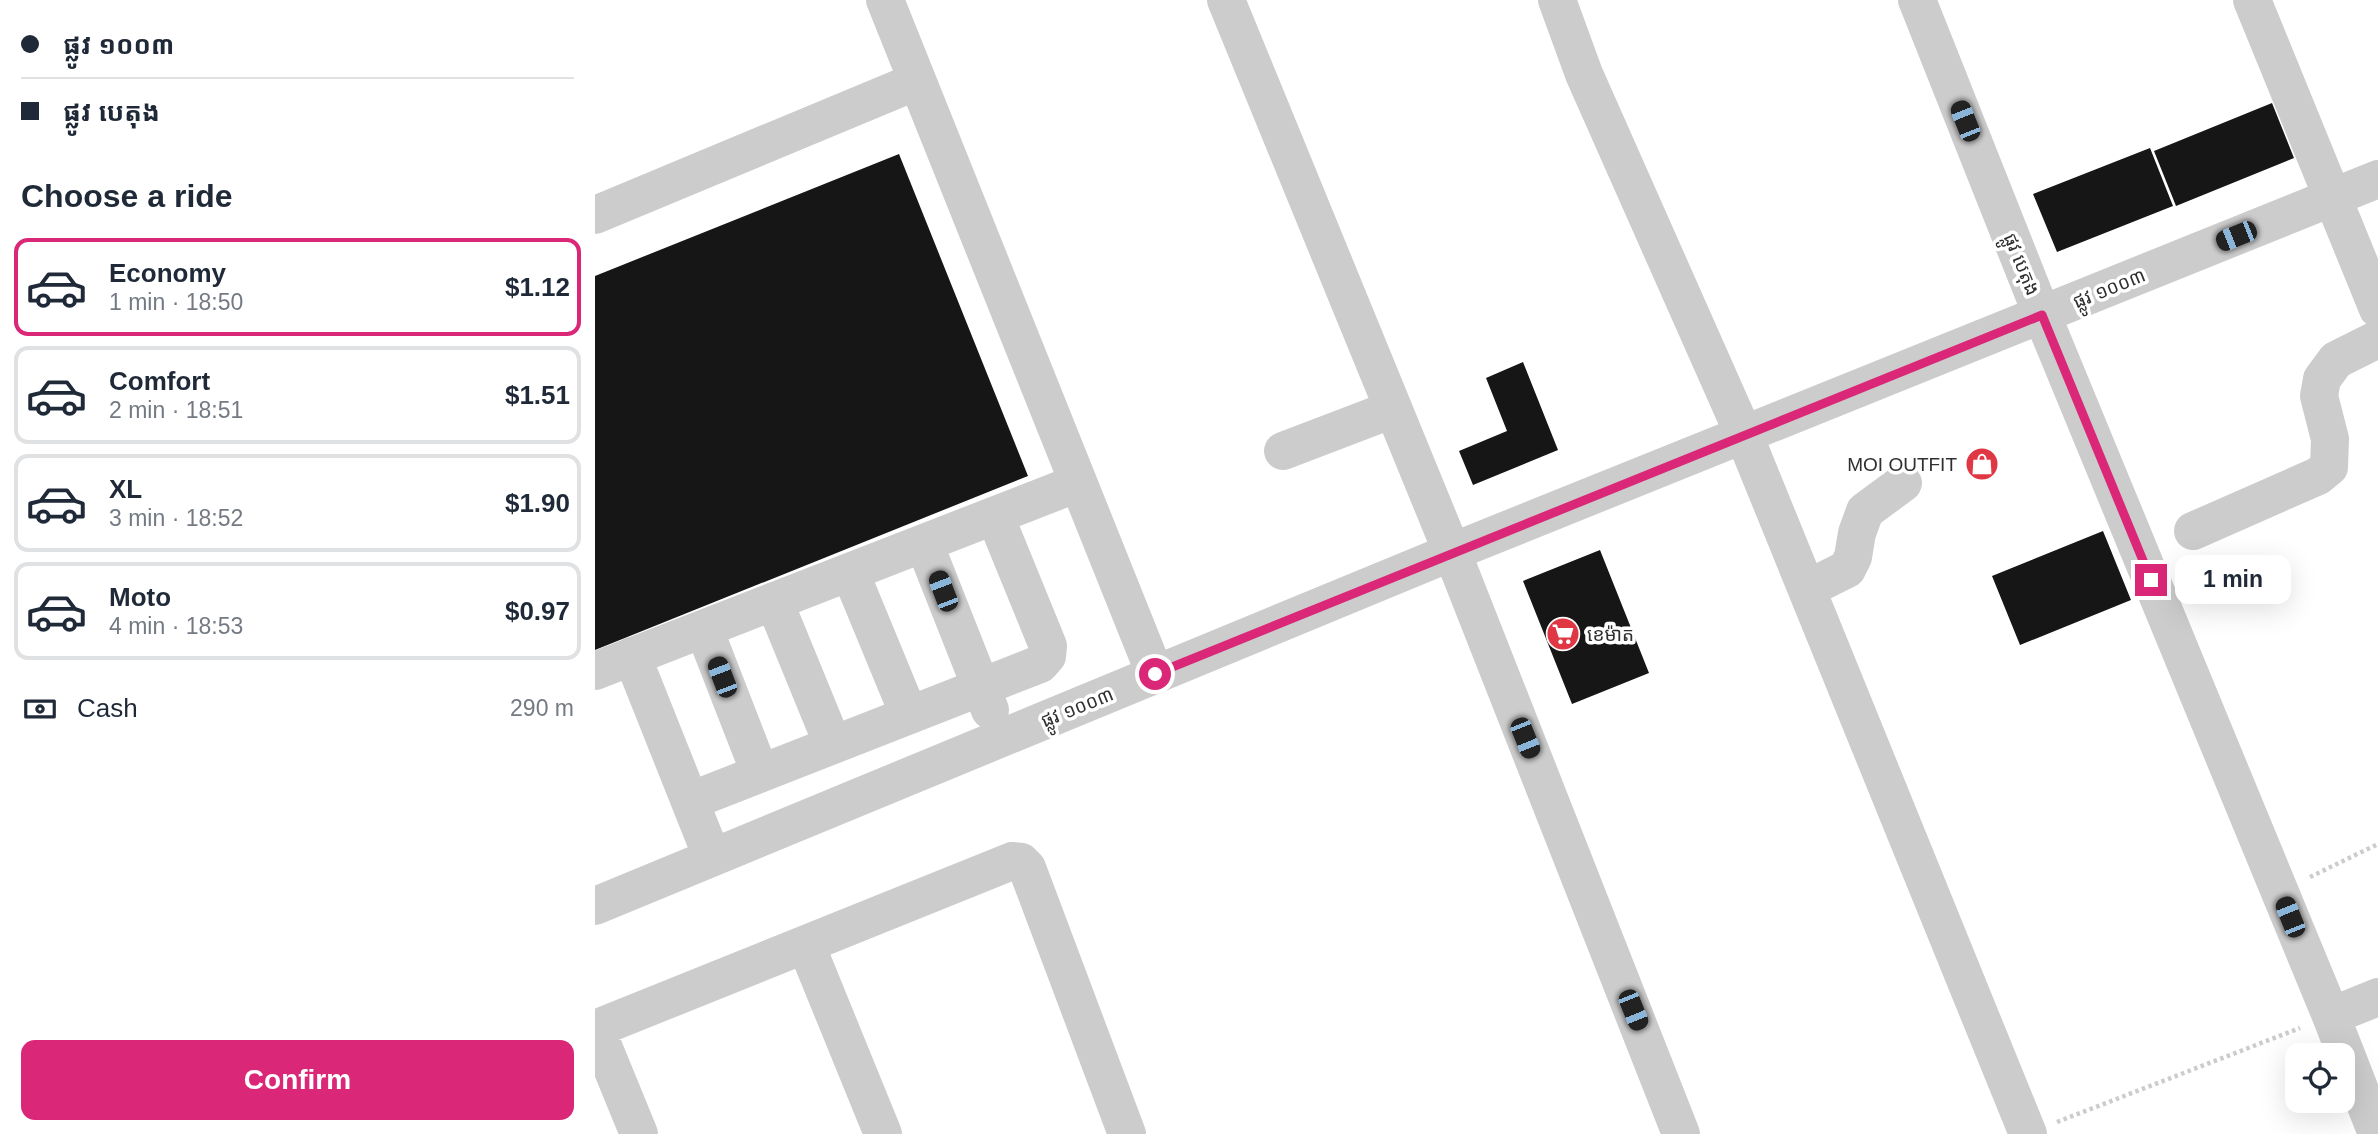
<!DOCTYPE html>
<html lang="en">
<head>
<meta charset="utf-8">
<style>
	:root { --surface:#fff; --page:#f2f2f3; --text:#1f2937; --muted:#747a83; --line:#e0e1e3; --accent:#db2777 }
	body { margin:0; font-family:Helvetica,"Noto Sans Khmer",sans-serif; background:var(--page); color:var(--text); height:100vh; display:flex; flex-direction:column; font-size:26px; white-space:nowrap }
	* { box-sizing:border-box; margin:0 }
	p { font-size:23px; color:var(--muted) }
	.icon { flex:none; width:38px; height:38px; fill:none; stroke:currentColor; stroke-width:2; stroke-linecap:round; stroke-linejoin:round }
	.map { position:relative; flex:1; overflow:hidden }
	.drawer { display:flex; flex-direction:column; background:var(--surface); width:595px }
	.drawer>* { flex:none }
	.banner { display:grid; align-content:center; height:154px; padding:0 21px; background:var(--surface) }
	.controls { position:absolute; left:1690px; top:1043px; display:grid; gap:14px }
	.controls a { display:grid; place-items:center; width:70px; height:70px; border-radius:14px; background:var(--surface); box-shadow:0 7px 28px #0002; font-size:35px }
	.end { position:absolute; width:32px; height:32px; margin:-16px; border:9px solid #db2777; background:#fff; box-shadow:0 0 0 4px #fff }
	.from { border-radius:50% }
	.bubble { position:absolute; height:49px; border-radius:14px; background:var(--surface); box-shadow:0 7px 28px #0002; font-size:23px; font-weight:600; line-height:49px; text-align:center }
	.car { position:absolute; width:21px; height:42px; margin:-21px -10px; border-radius:9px; box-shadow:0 0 5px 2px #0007; background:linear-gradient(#222 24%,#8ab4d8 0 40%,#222 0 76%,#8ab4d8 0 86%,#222 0) }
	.banner b { display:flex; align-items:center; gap:24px; height:66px; font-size:26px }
	.banner b+b { border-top:2px solid var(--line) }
	.banner i { width:18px; height:18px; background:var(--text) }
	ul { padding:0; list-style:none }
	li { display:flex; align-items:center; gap:21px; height:98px; margin:0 14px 10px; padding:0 7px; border:4px solid var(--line); border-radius:14px }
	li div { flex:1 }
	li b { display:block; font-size:26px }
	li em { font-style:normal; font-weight:600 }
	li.selected { border-color:var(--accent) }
	li>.icon { width:63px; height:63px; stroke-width:1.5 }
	h2 { padding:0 21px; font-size:32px; line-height:84px }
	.pay { display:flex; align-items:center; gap:18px; height:77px; padding:0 21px; font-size:26px }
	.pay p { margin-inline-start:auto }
	.primary-button { display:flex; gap:14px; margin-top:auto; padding:14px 21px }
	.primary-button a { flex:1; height:80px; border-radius:14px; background:var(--accent); color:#fff; font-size:28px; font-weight:600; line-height:80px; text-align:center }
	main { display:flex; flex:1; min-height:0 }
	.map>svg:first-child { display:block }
</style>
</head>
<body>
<main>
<section class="drawer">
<div class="banner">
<b><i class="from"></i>ផ្លូវ ១០០៣</b>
<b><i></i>ផ្លូវ បេតុង</b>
</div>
<h2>Choose a ride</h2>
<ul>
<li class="selected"><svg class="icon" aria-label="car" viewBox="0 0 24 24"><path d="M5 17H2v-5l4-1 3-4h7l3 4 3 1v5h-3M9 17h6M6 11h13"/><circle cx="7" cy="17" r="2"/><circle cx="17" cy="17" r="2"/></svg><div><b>Economy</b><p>1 min · 18:50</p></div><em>$1.12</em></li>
<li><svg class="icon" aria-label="car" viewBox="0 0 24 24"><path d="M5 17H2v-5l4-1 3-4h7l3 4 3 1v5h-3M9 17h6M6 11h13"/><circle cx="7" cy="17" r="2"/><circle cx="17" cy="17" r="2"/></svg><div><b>Comfort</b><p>2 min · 18:51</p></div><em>$1.51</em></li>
<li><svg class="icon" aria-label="car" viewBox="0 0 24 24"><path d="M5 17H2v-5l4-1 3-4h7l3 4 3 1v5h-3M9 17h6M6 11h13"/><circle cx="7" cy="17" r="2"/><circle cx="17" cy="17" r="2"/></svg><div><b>XL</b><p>3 min · 18:52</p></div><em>$1.90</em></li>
<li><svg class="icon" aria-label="car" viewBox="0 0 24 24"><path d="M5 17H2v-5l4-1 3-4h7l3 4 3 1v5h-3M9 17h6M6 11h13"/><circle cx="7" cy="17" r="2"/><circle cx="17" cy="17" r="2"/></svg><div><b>Moto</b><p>4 min · 18:53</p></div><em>$0.97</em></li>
</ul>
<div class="pay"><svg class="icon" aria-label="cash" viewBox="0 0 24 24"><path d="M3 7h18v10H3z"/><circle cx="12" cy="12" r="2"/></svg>Cash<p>290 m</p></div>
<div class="primary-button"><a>Confirm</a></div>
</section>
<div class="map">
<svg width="1783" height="1134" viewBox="0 0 1783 1134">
	<rect width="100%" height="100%" fill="#fff"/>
	<path fill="#161616" d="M 1677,103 L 1699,158 L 1581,206 L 1559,151 Z
		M 1555,148 L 1578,206 L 1462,252 L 1438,194 Z
		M 304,154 L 433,476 L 0,650 L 0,276 Z
		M 928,362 L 963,450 L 878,485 L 864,451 L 912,431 L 891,378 Z
		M 1508,531 L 1536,600 L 1425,645 L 1397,576 Z
		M 1005,550 L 1054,673 L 977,704 L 928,581 Z"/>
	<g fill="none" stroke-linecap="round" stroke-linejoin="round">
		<path stroke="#ccc" stroke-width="4.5" stroke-dasharray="3.5 3.5" stroke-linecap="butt" d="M 1715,877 L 1783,844
			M 1462,1122 L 1705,1028"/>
		<path stroke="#ccc" stroke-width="38" d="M 290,0 L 560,674
			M 631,0 L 857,552 L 1086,1134
			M 962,0 L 989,74 L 1149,435 L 1433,1134
			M 1322,0 L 1447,315 L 1736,1016 L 1782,1134
			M 1657,0 L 1783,309
			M 0,215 L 322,81
			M 688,451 L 798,409
			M 1598,531 L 1723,476 L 1734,467 L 1735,439 L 1724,396 L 1727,379 L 1741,360 L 1783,339
			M 329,543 L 395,710
			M 255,572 L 314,715
			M 1212,589 L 1252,569 L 1258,557 L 1262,533 L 1270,511 L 1308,483
			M 179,601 L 238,745
			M 109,629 L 165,773
			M 37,656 L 117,857
			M 0,671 L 483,483
			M 95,801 L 445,664 L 452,656 L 453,646 L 400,516
			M 0,906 L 857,552 L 1783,179
			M 211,945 L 288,1134
			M 1736,1016 L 1783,997
			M 0,1029 L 417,861 L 426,862 L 432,868 L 532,1134
			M 1,1029 L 44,1134"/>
	</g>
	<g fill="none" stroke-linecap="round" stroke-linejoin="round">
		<path stroke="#db2777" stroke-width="9" d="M 560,674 L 1447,315 L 1556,580"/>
	</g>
	<defs>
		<symbol id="shop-disc" viewBox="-11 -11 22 22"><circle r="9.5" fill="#e03745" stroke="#fff"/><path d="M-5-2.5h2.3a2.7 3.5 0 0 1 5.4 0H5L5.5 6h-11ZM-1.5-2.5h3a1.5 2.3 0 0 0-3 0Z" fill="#fff"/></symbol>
		<symbol id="supermarket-disc" viewBox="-11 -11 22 22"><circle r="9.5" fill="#e03745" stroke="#fff"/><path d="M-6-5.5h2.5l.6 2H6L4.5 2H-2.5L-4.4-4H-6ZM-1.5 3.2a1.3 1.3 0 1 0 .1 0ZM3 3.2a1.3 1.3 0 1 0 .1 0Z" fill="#fff"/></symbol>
	</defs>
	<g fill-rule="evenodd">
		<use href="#shop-disc" x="1368" y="445" width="38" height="38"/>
		<use href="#supermarket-disc" x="949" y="615" width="38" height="38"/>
	</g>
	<g text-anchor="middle" stroke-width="7" stroke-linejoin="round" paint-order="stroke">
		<g font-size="19" fill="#2f2f2f" stroke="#fff">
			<text transform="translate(1427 264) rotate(68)" y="7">ផ្លូវ បេតុង</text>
			<text transform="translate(1514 288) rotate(-22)" y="7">ផ្លូវ ១០០៣</text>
			<text transform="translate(482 707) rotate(-22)" y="7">ផ្លូវ ១០០៣</text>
		</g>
		<g font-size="19" fill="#2f2f2f" stroke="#fff" text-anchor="end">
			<text x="1362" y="471">MOI OUTFIT</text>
			<text x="992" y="641" text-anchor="start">ខេម៉ាត</text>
		</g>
	</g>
</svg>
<div class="controls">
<a><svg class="icon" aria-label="locate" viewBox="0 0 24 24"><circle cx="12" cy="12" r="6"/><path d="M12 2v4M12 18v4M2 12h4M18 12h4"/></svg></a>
</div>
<i class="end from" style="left:560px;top:674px"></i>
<i class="end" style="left:1556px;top:580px"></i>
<div class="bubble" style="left:1580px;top:555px;width:116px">1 min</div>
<i class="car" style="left:1370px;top:121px;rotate:338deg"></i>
<i class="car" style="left:1641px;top:236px;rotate:248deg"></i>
<i class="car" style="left:348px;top:591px;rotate:339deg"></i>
<i class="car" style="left:127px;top:677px;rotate:339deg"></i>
<i class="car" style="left:930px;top:738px;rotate:158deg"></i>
<i class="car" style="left:1695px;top:917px;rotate:338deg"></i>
<i class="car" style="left:1038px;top:1010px;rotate:158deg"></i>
</div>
</main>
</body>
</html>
